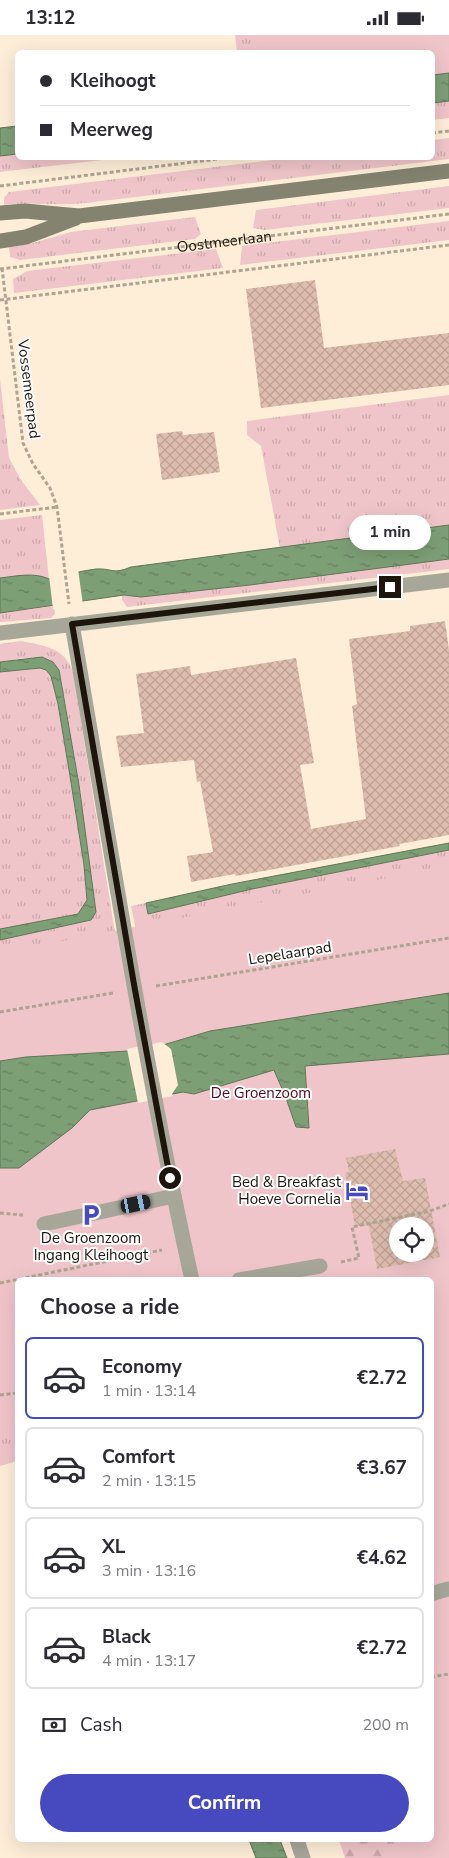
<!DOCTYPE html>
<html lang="en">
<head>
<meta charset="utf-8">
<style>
	:root { --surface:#fff; --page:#f7f7f7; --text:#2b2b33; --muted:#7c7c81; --line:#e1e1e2; --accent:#4749bf }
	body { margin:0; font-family:"Nunito Sans",sans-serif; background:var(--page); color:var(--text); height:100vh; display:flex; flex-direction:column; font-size:19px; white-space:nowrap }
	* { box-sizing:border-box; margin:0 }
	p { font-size:16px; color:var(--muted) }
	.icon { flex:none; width:28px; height:28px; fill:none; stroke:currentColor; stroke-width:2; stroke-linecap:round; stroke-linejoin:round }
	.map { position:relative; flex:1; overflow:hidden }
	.details { position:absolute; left:15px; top:1242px; width:419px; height:565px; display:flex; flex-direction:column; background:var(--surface); border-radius:8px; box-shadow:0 5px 20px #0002 }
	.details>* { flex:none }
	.guide { position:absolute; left:15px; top:15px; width:420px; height:110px; border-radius:8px; box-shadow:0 5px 20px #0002; display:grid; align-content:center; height:110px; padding:0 25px; background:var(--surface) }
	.controls { position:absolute; left:389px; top:1182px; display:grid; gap:10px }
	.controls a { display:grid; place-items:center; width:45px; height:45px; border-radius:50%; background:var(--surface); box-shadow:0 5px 20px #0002; font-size:25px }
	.end { position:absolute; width:22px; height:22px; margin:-11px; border:6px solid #1c150b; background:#fff; box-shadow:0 0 0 2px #fff }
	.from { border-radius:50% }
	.bubble { position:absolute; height:35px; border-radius:18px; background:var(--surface); box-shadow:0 5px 20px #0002; font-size:16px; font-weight:700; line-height:35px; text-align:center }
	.car { position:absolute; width:15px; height:30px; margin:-15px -8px; border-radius:6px; box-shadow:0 0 4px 1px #0007; background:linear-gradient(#222 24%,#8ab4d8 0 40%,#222 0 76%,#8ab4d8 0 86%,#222 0) }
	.guide b { display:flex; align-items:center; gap:18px; height:48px; font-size:19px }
	.guide b+b { border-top:1px solid var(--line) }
	.guide i { width:12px; height:12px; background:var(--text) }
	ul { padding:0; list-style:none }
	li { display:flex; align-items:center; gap:15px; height:82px; margin:0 10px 8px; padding:0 15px; border:2px solid var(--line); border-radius:8px }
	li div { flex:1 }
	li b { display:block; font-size:19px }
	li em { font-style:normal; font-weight:700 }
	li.on { border-color:var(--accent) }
	li>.icon { width:45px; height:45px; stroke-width:1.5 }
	h2 { padding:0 25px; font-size:22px; line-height:60px }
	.pay { display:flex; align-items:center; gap:12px; height:55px; padding:0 25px; font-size:19px }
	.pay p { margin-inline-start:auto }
	.cta { display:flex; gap:10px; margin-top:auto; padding:10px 25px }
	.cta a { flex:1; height:58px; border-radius:30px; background:var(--accent); color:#fff; font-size:20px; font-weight:700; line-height:58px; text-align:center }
	.status { display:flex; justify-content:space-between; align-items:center; height:35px; padding:0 25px; background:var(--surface); direction:ltr }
	.status svg { height:14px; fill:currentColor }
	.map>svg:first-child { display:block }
</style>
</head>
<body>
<div class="status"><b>13:12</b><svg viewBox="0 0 49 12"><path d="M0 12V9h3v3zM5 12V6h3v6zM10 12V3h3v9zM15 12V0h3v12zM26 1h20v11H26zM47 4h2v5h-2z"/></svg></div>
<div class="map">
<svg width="449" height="1823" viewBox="0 0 449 1823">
	<defs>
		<pattern id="grass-tufts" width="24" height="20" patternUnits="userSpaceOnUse" patternTransform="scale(1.25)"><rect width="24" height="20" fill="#efc5c9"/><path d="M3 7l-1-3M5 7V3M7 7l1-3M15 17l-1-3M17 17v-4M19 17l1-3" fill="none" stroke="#cca8ab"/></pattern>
		<pattern id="forest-firs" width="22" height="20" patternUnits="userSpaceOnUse" patternTransform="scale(1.25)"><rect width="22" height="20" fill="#efc5c9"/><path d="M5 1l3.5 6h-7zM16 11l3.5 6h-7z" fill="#cca8ab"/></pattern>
		<pattern id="water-ripples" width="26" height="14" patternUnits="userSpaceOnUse" patternTransform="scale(1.25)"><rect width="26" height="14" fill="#7d9f76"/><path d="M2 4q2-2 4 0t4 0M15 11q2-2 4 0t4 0" fill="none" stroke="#66805f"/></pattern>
		<pattern id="building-cross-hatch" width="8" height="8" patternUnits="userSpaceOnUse" patternTransform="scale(1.25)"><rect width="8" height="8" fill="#debdaf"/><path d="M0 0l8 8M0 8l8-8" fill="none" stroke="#bea295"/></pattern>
	</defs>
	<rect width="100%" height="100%" fill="#feeed8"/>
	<path fill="url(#grass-tufts)" d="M 235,0 L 449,0 L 449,38 L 433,40 L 432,18 L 237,17 Z
		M 449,66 L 449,83 L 433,85 L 433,68 Z
		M 449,103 L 449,124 L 86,168 C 58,171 31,167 4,170 L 4,163 L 9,157 L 290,123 L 432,122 L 433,105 Z
		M 17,119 L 18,122 L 119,123 L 0,137 L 0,121 Z
		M 449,151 L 449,173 L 265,195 L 253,193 L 256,175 Z
		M 195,182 L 201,199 L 195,204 L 20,225 L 10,222 L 9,212 L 29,209 L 71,197 Z
		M 449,186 L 449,205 L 240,230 L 242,211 Z
		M 216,214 L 223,233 L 14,258 L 13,244 L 27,236 Z
		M 0,344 L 9,423 L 21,445 L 40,470 L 0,475 Z
		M 449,360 L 449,490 L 280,513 L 261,411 L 247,400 L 247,386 Z
		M 42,480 L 49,544 L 33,540 L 0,543 L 0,485 Z
		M 449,524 L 449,534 L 127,572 L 122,565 L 122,561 L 124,560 L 141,562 L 250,550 Z
		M 54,571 L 55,579 L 51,583 L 0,587 L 0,578 Z
		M 21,606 C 39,610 60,611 70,630 C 71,632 72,635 73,637 L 122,941 L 0,969 L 0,905 L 91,885 L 79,750 L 59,635 C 46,615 19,625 0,627 L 0,609 Z
		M 40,633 L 46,635 L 51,641 L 58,669 L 70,741 L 84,830 L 87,865 L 78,879 L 0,894 L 0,637 Z
		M 449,815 L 449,896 L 144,936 L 131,871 L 146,868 L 149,879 L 252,854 Z
		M 17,1253 L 17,1426 L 0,1431 L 0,1257 Z"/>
	<path fill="url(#forest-firs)" d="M 339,1805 L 431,1805 L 449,1818 L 429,1823 L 345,1823 Z"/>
	<path fill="#efc5c9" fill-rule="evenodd" d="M 256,0 L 449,0 L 449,22 L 433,24 L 432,18 L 258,17 Z
		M 449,831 L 449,1823 L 402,1823 L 392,1805 L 431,1805 L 431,1245 L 18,1245 L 17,1384 L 0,1387 L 0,918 ZM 398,1191 L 425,1191 L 425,1219 L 398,1219 Z"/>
	<path fill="url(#water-ripples)" stroke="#607656" d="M 449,38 L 449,66 L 433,68 L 433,40 Z
		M 17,91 L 17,119 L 0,121 L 0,93 Z
		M 449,490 L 449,524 L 250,550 L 141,562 L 124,560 L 0,578 L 0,543 C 17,541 34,537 49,544 C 65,540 80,536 96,534 C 113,533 112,540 131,532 Z
		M 42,622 L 53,627 L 59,635 L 79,750 L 96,877 L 91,885 L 0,905 L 0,894 L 78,879 L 87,865 L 84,830 L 70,741 L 58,669 L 51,641 L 46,635 L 40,633 L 0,637 L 0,627 Z
		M 449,808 L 449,815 L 252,854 L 148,879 L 146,868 L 232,849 Z
		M 449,958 L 449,1019 L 305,1031 L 309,1093 L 296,1092 L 286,1063 L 274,1035 L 194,1059 L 183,1057 L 90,1075 L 72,1093 L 19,1133 L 0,1133 L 0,1026 L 26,1022 L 128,1016 L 163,1010 L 210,996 Z
		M 249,1805 L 280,1805 L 287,1823 L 256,1823 Z"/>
	<path fill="#feeed8" d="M 78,534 L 83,570 L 53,574 L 49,541 Z
		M 162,1007 L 171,1014 L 178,1050 L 172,1059 L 173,1061 L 138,1068 L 127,1014 Z"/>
	<path fill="url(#building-cross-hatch)" fill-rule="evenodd" d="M 315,245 L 324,313 L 449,298 L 449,350 L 261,373 L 246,254 Z
		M 182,396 L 183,400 L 214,397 L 220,437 L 162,445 L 156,399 Z
		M 445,586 L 449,615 L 449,800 L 399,809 L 400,811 L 236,841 L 235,839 L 191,847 L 187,821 L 213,817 L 200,746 L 197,747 L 194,725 L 121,732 L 116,701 L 144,698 L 136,639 L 190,631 L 191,640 L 296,623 L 314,728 L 300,730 L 311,794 L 366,784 L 352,671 L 357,669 L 349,604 L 410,596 L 410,591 Z
		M 395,1114 L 403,1146 L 425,1143 L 440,1222 L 377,1234 L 369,1191 L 355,1191 L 345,1138 L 349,1137 L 346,1123 ZM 398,1191 L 425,1191 L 425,1219 L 398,1219 Z"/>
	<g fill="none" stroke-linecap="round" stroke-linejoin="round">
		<g stroke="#afa391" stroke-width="3" stroke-dasharray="4 2.5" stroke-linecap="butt">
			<path d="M 432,98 L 449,96"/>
			<path d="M 0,151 L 234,122"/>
			<path d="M 2,233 L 23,408 L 33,429 L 50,453 L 57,472 L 69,569"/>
			<path id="s1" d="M 0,234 L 449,179"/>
			<path d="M 0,265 L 449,210"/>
			<path d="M 0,479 L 57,472"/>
			<path d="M 156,951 L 449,903"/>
			<path d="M 0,977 L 113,958"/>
			<path d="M 0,1178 L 23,1180"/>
			<path d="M 341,1227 L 359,1223 L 352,1192 L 430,1176 L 449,1169"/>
			<path d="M 0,1248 L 162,1215"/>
			<path d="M 0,1360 L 18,1358"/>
			<path d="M 431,1642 L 449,1639"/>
		</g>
		<path stroke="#a6a799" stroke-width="15" d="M 44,1189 L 174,1161
			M 239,1245 L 320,1231"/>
		<path stroke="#a6a799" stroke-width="15" d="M 72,589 C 110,808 144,1028 192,1245
			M 0,598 L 449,545
			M 431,1559 L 448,1554
			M 297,1805 L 303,1823"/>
		<path stroke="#83836f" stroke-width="15" d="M 0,178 L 25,176 L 79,181 L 449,136
			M 0,206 L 26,202 L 76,183"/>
	</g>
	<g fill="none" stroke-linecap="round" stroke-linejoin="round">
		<path stroke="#1c150b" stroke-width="6" d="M 170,1143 L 135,955 L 72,589 L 390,552"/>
	</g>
	<defs>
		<symbol id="hotel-bare" viewBox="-9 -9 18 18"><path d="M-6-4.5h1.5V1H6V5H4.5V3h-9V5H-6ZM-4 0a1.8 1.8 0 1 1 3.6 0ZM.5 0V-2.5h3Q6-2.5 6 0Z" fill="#4749bf" stroke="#fdfdfd" stroke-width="2.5" paint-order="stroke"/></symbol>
		<symbol id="parking-bare" viewBox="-9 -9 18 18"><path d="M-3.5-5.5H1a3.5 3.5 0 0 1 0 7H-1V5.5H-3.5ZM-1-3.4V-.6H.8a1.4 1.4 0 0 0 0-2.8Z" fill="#4749bf" stroke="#fdfdfd" stroke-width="2.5" paint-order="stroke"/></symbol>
	</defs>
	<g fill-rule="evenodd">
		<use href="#hotel-bare" x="341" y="1140" width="32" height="32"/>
		<use href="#parking-bare" x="75" y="1164" width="32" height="32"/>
	</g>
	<g text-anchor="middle" stroke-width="4" stroke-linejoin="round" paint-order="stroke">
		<g font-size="15" fill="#1c150b" stroke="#fdfdfd">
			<text dy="5" stroke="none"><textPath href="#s1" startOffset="226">Oostmeerlaan</textPath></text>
			<text transform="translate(29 354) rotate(83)" y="5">Vossemeerpad</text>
			<text transform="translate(290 918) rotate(-9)" y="5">Lepelaarpad</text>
		</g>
		<g font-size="15" fill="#510a1d" stroke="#fdfdfd">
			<text x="261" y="1063">De Groenzoom</text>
		</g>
		<g font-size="15" fill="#1c150b" stroke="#fdfdfd" text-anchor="end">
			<text x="341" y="1152">Bed &amp; Breakfast<tspan x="341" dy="17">Hoeve Cornelia</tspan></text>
			<text x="91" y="1208" text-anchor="middle">De Groenzoom<tspan x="91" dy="17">Ingang Kleihoogt</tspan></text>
		</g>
	</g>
</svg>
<div class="controls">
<a><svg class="icon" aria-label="locate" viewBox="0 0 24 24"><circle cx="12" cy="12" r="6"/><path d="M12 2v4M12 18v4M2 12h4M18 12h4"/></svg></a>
</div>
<i class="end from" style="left:170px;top:1143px"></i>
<i class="end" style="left:390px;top:552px"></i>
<div class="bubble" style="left:349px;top:480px;width:82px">1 min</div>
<i class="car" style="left:136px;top:1169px;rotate:78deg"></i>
<div class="guide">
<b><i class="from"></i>Kleihoogt</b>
<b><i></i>Meerweg</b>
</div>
<section class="details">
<h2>Choose a ride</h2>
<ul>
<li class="on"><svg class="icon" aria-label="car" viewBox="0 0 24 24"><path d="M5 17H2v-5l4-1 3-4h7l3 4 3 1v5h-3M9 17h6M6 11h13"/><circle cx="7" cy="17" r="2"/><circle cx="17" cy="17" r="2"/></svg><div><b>Economy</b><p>1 min · 13:14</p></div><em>€2.72</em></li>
<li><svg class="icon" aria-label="car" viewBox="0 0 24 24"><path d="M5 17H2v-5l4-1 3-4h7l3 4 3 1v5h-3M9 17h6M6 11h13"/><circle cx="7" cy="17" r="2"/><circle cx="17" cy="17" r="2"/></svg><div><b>Comfort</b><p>2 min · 13:15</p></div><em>€3.67</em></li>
<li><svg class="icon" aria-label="car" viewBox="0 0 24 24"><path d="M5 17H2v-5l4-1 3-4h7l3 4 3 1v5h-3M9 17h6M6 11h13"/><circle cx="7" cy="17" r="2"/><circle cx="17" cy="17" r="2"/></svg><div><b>XL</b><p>3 min · 13:16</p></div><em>€4.62</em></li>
<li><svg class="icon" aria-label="car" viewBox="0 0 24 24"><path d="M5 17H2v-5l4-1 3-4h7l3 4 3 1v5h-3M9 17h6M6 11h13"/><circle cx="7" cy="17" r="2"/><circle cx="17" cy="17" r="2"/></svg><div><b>Black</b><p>4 min · 13:17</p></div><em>€2.72</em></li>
</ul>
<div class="pay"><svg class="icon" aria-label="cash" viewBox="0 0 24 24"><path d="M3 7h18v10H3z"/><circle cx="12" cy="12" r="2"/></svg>Cash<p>200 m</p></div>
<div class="cta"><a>Confirm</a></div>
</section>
</div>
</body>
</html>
